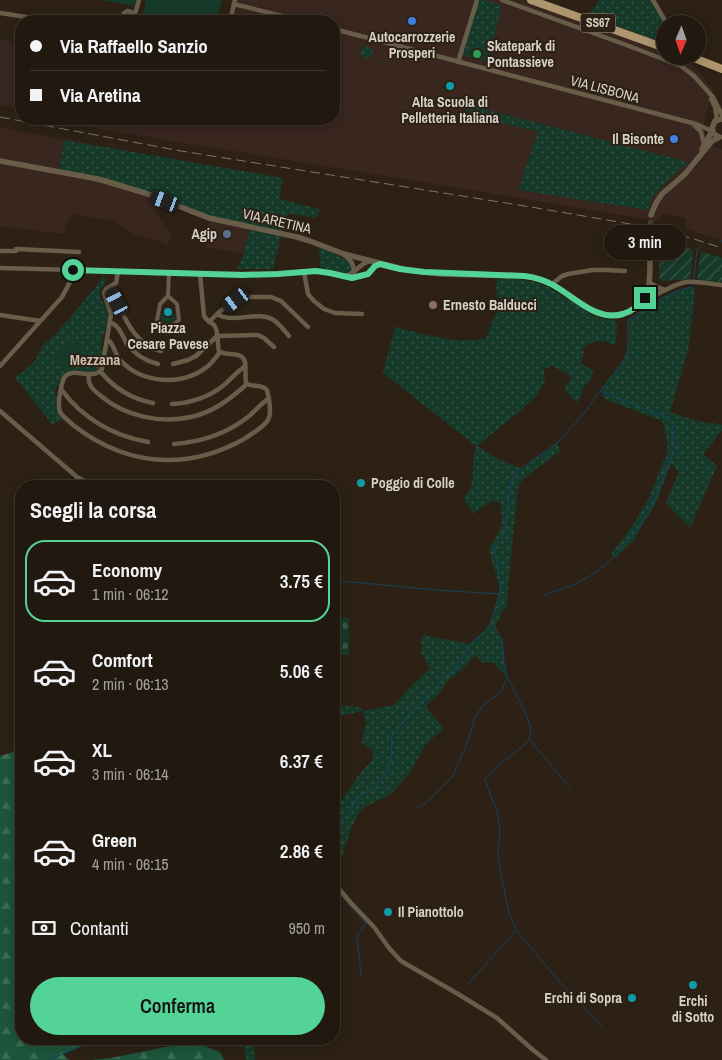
<!DOCTYPE html>
<html lang="it">
<head>
<meta charset="utf-8">
<style>
	:root { --surface:#21190f; --page:#2d261d; --text:#f1f3f6; --muted:#a2a09e; --line:#3e382f; --accent:#54d396 }
	body { margin:0; font-family:"Archivo Narrow",sans-serif; background:var(--page); color:var(--text); height:100vh; display:flex; flex-direction:column; font-size:19px; white-space:nowrap }
	* { box-sizing:border-box; margin:0 }
	p { font-size:16px; color:var(--muted) }
	.icon { flex:none; width:28px; height:28px; fill:none; stroke:currentColor; stroke-width:2; stroke-linecap:round; stroke-linejoin:round }
	.map { position:relative; flex:1; overflow:hidden }
	.panel { position:absolute; left:15px; top:480px; width:325px; height:565px; display:flex; flex-direction:column; background:var(--surface); border-radius:20px; box-shadow:0 2px 12px #0003,0 0 0 1px var(--line) }
	.panel>* { flex:none }
	.banner { position:absolute; left:15px; top:15px; width:325px; height:110px; border-radius:20px; box-shadow:0 2px 12px #0003,0 0 0 1px var(--line); display:grid; align-content:center; height:110px; padding:0 15px; background:var(--surface) }
	.needle { width:32px; rotate:182deg }
	.tools { position:absolute; left:656px; top:15px; display:grid; gap:10px }
	.tools a { display:grid; place-items:center; width:50px; height:50px; border-radius:50%; background:var(--surface); box-shadow:0 2px 12px #0003,0 0 0 1px var(--line); font-size:25px }
	.end { position:absolute; width:22px; height:22px; margin:-11px; border:6px solid #54d396; background:#111; box-shadow:0 0 0 2px #111 }
	.from { border-radius:50% }
	.bubble { position:absolute; height:35px; border-radius:18px; background:var(--surface); box-shadow:0 2px 12px #0003,0 0 0 1px var(--line); font-size:16px; font-weight:600; line-height:35px; text-align:center }
	.car { position:absolute; width:15px; height:30px; margin:-15px -8px; border-radius:6px; box-shadow:0 0 4px 1px #0007; background:linear-gradient(#222 24%,#8ab4d8 0 40%,#222 0 76%,#8ab4d8 0 86%,#222 0) }
	.banner b { display:flex; align-items:center; gap:18px; height:48px; font-size:19px }
	.banner b+b { border-top:1px solid var(--line) }
	.banner i { width:12px; height:12px; background:var(--text) }
	ul { padding:0; list-style:none }
	li { display:flex; align-items:center; gap:15px; height:82px; margin:0 10px 8px; padding:0 5px; border:2px solid transparent; border-radius:20px }
	li div { flex:1 }
	li b { display:block; font-size:19px }
	li em { font-style:normal; font-weight:600 }
	li.active { border-color:var(--accent) }
	li>.icon { width:45px; height:45px; stroke-width:1.5 }
	h2 { padding:0 15px; font-size:22px; line-height:60px }
	.pay { display:flex; align-items:center; gap:12px; height:55px; padding:0 15px; font-size:19px }
	.pay p { margin-inline-start:auto }
	.cta { display:flex; gap:10px; margin-top:auto; padding:10px 15px }
	.cta a { flex:1; height:58px; border-radius:30px; background:var(--accent); color:#111; font-size:20px; font-weight:600; line-height:58px; text-align:center }
	.map>svg:first-child { display:block }
</style>
</head>
<body>
<div class="map">
<svg width="722" height="1060" viewBox="0 0 722 1060">
	<defs>
		<pattern id="grass-dots" width="8" height="8" patternUnits="userSpaceOnUse" patternTransform="scale(1.25)"><rect width="8" height="8" fill="#163a29"/><path d="M2 2h.1M6 6h.1" fill="none" stroke="#375547" stroke-width="1.8" stroke-linecap="round"/></pattern>
		<pattern id="forest-firs" width="22" height="20" patternUnits="userSpaceOnUse" patternTransform="scale(1.25)"><rect width="22" height="20" fill="#1c553b"/><path d="M5 1l3.5 6h-7zM16 11l3.5 6h-7z" fill="#3c6c56"/></pattern>
		<pattern id="cemetery-stones" width="16" height="16" patternUnits="userSpaceOnUse" patternTransform="scale(1.25)"><rect width="16" height="16" fill="#163a29"/><path d="M2 7V4a2 2 0 0 1 4 0v3zM10 15v-3a2 2 0 0 1 4 0v3z" fill="#375547"/></pattern>
		<pattern id="garden-furrows" width="10" height="10" patternUnits="userSpaceOnUse" patternTransform="scale(1.25)"><rect width="10" height="10" fill="#163a29"/><path d="M-1 1l2-2M0 10L10 0M9 11l2-2" fill="none" stroke="#375547"/></pattern>
	</defs>
	<rect width="100%" height="100%" fill="#2c2114"/>
	<path fill="#38261f" d="M 232,0 L 522,0 L 665,51 L 665,56 L 678,56 L 689,60 L 713,90 L 704,119 L 705,135 L 713,146 L 722,149 L 722,240 L 685,229 L 686,219 L 665,213 L 658,221 L 100,129 L 57,119 L 334,119 L 334,21 L 227,21 Z
		M 0,39 L 21,43 L 21,110 L 0,104 Z
		M 0,127 L 64,140 L 283,178 L 279,199 L 320,209 L 316,218 L 288,213 L 281,236 L 249,230 L 244,254 L 205,247 L 209,222 L 159,201 L 154,211 L 169,231 L 171,239 L 166,246 L 158,240 L 134,235 L 114,221 L 74,214 L 69,218 L 64,234 L 0,226 Z"/>
	<path fill="url(#grass-dots)" d="M 479,0 L 485,0 L 502,6 L 488,62 L 483,61 L 486,50 L 472,46 L 469,57 L 461,55 L 462,52 L 464,51 L 466,45 L 465,41 Z
		M 599,0 L 651,0 L 653,5 L 665,24 L 665,44 L 589,15 Z
		M 363,46 L 374,49 L 370,58 L 360,56 Z
		M 469,105 L 688,162 C 675,175 651,192 648,210 L 518,190 L 538,132 L 466,114 Z
		M 64,140 L 283,178 L 279,199 L 320,209 L 316,218 L 288,213 L 283,231 L 210,216 L 121,183 L 97,177 L 59,169 Z
		M 249,230 L 281,236 L 273,269 L 237,269 L 244,254 Z
		M 319,246 L 350,262 C 352,265 352,269 350,272 L 347,273 L 320,268 Z
		M 104,275 C 107,287 100,287 100,294 C 100,300 105,304 107,309 C 109,316 106,326 105,333 L 103,334 L 101,349 L 103,351 L 100,367 L 93,372 C 79,371 62,366 59,386 L 56,386 L 55,395 L 58,396 C 57,406 56,411 63,420 L 52,424 L 15,378 L 31,365 L 36,359 L 44,344 L 55,335 L 95,288 Z
		M 497,279 L 516,279 L 534,282 L 548,287 L 598,318 L 615,320 L 617,325 L 616,345 C 601,340 592,338 581,351 L 584,351 L 581,364 L 593,370 L 591,380 L 585,385 L 577,403 L 564,390 L 572,377 L 553,366 L 544,369 L 545,380 L 537,395 L 520,411 L 477,446 L 498,459 L 522,469 L 557,443 L 560,451 L 523,479 L 518,487 L 508,586 L 507,602 L 507,608 L 502,612 L 495,627 L 502,639 L 504,662 L 507,676 L 492,662 L 483,663 L 475,655 L 462,670 L 448,680 L 439,694 L 427,705 L 427,708 L 442,726 L 442,730 L 426,744 L 410,773 L 392,793 L 386,797 L 368,805 L 359,812 L 351,829 L 334,879 L 334,812 L 358,776 L 373,759 L 373,751 L 362,743 L 366,722 L 363,711 L 334,717 L 334,709 L 344,705 L 362,708 L 363,711 L 394,705 L 413,684 L 430,668 L 421,652 L 422,635 L 470,644 L 487,629 L 491,622 L 499,594 L 499,585 L 489,550 L 502,525 L 501,504 L 494,500 L 473,513 L 463,498 C 475,488 472,477 473,463 C 473,457 475,451 476,446 L 383,373 L 395,327 C 422,333 458,346 486,338 L 500,303 L 496,289 Z
		M 692,287 L 695,288 L 689,346 L 670,412 L 700,422 L 720,424 L 722,425 L 722,430 L 703,454 L 717,466 L 690,528 L 666,503 L 679,472 L 671,464 L 654,507 L 644,521 L 635,539 L 615,558 L 611,554 C 633,527 648,503 660,470 C 662,465 666,458 667,452 C 669,442 665,430 662,421 L 604,399 L 602,388 C 610,377 626,362 628,348 C 630,339 629,329 628,320 C 647,308 670,290 692,287 Z
		M 159,313 L 164,313 L 165,317 L 168,318 L 172,314 L 177,314 L 173,321 L 168,323 L 162,321 Z
		M 243,1039 L 254,1039 L 255,1060 L 246,1060 L 244,1051 Z"/>
	<path fill="url(#forest-firs)" d="M 21,744 L 21,1039 L 99,1039 L 63,1054 L 69,1060 L 0,1060 L 0,756 L 13,752 Z
		M 199,1044 L 220,1052 L 224,1060 L 91,1060 L 111,1058 L 165,1047 Z"/>
	<path fill="url(#cemetery-stones)" d="M 334,618 L 349,618 L 349,655 L 334,655 Z"/>
	<path fill="url(#garden-furrows)" d="M 659,238 L 693,250 L 690,279 L 661,281 L 659,276 Z
		M 701,252 L 707,253 L 722,258 L 722,282 L 699,280 L 697,277 Z"/>
	<path fill="#163a29" d="M 102,0 L 137,0 L 135,6 Z
		M 146,0 L 222,0 L 217,21 L 137,21 L 138,18 L 142,18 Z
		M 472,46 L 486,50 L 483,61 L 469,57 Z
		M57 355a13 13 0 1 1 26 0a13 13 0 1 1-26 0Z"/>
	<g fill="none" stroke-linecap="round" stroke-linejoin="round">
		<path stroke="#164161" stroke-width="1" d="M 718,242 L 722,241
			M 694,278 L 697,250 L 701,247
			M 79,480 L 79,486
			M 341,581 L 436,590 L 499,594
			M 545,595 L 573,585 L 590,576 L 604,566 L 620,551 L 639,527 L 652,507 L 674,451 L 673,424 L 666,417 L 600,391
			M 491,622 L 502,639 L 504,662 L 507,676 L 527,716 L 531,728 L 529,740 L 523,746 L 494,769 L 485,779 L 497,812 L 500,830 L 498,853 L 500,869 L 509,914 L 517,931 L 557,979 L 602,1026
			M 530,740 L 570,788
			M 417,808 L 427,802 L 453,776 L 468,741 L 474,720 L 483,705 L 501,692 L 507,677
			M 334,833 L 360,795 L 372,790 L 378,784 L 386,772 L 391,760 L 392,736 L 410,714 L 432,692 L 443,679 L 456,668 L 470,644 L 487,629 L 491,622 L 501,587 L 494,545 L 506,532 L 505,527 L 511,483 L 516,472 L 557,443 L 586,411 L 600,391 L 622,363 L 627,353 L 628,348 L 628,320 C 647,308 670,290 692,287 L 693,286
			M 334,887 L 349,905 L 366,923 L 357,936 L 361,975
			M 468,984 L 516,931
			M 48,1060 L 99,1039"/>
		<path stroke="#463b2f" stroke-width="5.5" stroke-dasharray="5.5 3" stroke-linecap="butt" d="M 650,234 L 651,215"/>
		<path stroke="#685d49" stroke-width="4" d="M 168,296 L 177,304 L 179,320 L 173,325 L 162,325 L 157,320 L 160,304 L 168,296 L 169,273"/>
		<path stroke="#685d49" stroke-width="4.5" d="M 235,0 L 234,4 L 302,21
			M 502,0 L 629,46 L 681,66 L 694,76 L 713,97 L 722,115
			M 653,0 L 667,24
			M 0,13 L 53,21
			M 122,21 L 124,13 L 127,11 L 135,13 L 136,11 L 139,0
			M 230,21 L 234,4
			M 334,29 L 696,124 L 712,131
			M 458,62 L 477,0
			M 711,99 L 715,107 L 717,120
			M 694,125 L 701,132 L 704,144
			M 0,251 L 16,251 L 16,249 L 79,252
			M 344,255 C 351,260 354,264 354,273
			M 0,268 L 220,274 L 275,274 L 314,271 L 330,273 L 350,278 L 365,275 L 370,272 L 375,266 L 380,264
			M 118,272 L 116,283 L 106,289 L 104,293 L 111,314 L 102,369 C 92,382 72,365 64,378 C 62,382 61,388 60,393 C 59,399 58,406 60,412 C 63,417 69,421 73,425 C 100,446 133,460 168,460 C 194,460 221,452 244,439 C 251,434 263,428 268,420 C 272,413 269,398 267,390 C 261,383 252,388 246,383 C 245,376 246,368 245,362 C 242,350 226,357 219,351 C 217,344 219,331 214,325 C 210,321 207,321 204,316 L 200,274
			M 304,272 L 308,294 L 314,301 L 324,309 L 335,313 L 362,314
			M 345,276 C 355,274 360,263 370,261
			M 650,283 L 659,288 L 665,290
			M 552,284 L 562,276 L 568,274 L 593,270 L 606,270 L 625,271
			M 109,287 C 122,310 132,345 161,351
			M 643,302 C 656,295 671,285 686,282 C 698,281 710,284 722,285
			M 217,314 C 232,324 256,311 272,319 C 279,323 284,330 289,336
			M 0,315 L 40,321
			M 110,322 C 120,326 122,336 127,344 C 135,355 146,361 158,364
			M 209,322 L 219,312 L 237,299 L 246,297 L 271,297 L 281,301 L 308,327
			M 107,339 C 115,344 114,355 121,361 C 143,384 182,386 207,367 C 212,363 216,357 220,352
			M 173,364 L 188,360 L 196,356 L 217,336 L 258,335 L 264,338 L 274,347
			M 0,366 L 62,297 L 70,282 L 73,270
			M 100,371 C 114,388 131,399 153,403
			M 89,374 C 87,385 93,390 101,396 C 125,416 160,424 191,417 C 214,412 230,399 247,384
			M 61,389 C 82,418 113,436 148,442
			M 172,404 C 191,403 209,397 224,385 C 231,379 237,372 245,366
			M 0,411 L 77,477 L 94,486
			M 174,444 C 202,442 226,434 248,417 C 255,411 261,404 269,398
			M 334,883 L 351,903 L 374,927 L 389,948 L 401,961 L 458,994 L 497,1018 L 533,1050 L 546,1060"/>
		<path stroke="#685d49" stroke-width="5.5" d="M 719,137 L 714,134 L 712,128 L 715,121 L 722,119
			M 702,149 L 712,131
			M 0,161 L 98,179 L 145,193 L 209,218 L 297,237 L 310,241 L 344,254 L 407,270 L 441,274 L 524,276 C 534,277 544,280 553,285 C 576,297 599,325 628,312 C 650,302 650,286 650,264 C 650,254 650,244 650,234
			M 651,215 L 656,203 L 662,194 L 685,174 L 712,141 L 720,137"/>
		<path stroke="#ad966d" stroke-width="8" d="M 531,0 L 665,48
			M 689,56 L 722,69"/>
		<path stroke="#7e756a" stroke-width="1" stroke-dasharray="10 5" stroke-linecap="butt" d="M 0,117 L 181,151 L 531,207 L 642,226 L 694,239 L 722,248"/>
	</g>
	<g fill="none" stroke-linecap="round" stroke-linejoin="round">
		<path stroke="#54d396" stroke-width="6" d="M 73,270 L 242,275 L 278,274 L 316,271 L 330,273 L 352,278 L 368,274 L 375,266 L 380,264 L 400,269 L 424,272 L 524,276 C 534,277 544,280 553,285 C 575,297 596,322 623,314 C 632,311 640,305 645,298"/>
	</g>
	<g fill="#3f7fe0" stroke="#2c2114" stroke-width="2">
		<circle cx="412" cy="21" r="5"/>
		<circle cx="674" cy="139" r="5"/>
	</g>
	<circle fill="#2e9e5b" stroke="#2c2114" stroke-width="2" cx="477" cy="54" r="5"/>
	<g fill="#0f9aa8" stroke="#2c2114" stroke-width="2">
		<circle cx="450" cy="86" r="5"/>
		<circle cx="168" cy="312" r="5"/>
		<circle cx="361" cy="483" r="5"/>
		<circle cx="388" cy="912" r="5"/>
		<circle cx="693" cy="985" r="5"/>
		<circle cx="632" cy="998" r="5"/>
	</g>
	<circle fill="#5c6f8a" stroke="#2c2114" stroke-width="2" cx="227" cy="234" r="5"/>
	<circle fill="#8d6e63" stroke="#2c2114" stroke-width="2" cx="433" cy="305" r="5"/>
	<g text-anchor="middle" stroke-width="4" stroke-linejoin="round" paint-order="stroke">
		<rect fill="#2c2114" stroke="#a49c92" stroke-width="1" x="580.5" y="13.5" width="35" height="19" rx="4"/>
		<g font-size="12" font-weight="bold" fill="#d8d1c8">
			<text x="598" y="27">SS67</text>
		</g>
		<g font-size="14" font-weight="bold" fill="#d8d1c8" stroke="#2c2114">
			<text x="412" y="42">Autocarrozzerie<tspan x="412" dy="16">Prosperi</tspan></text>
			<text x="487" y="51" text-anchor="start">Skatepark di<tspan x="487" dy="16">Pontassieve</tspan></text>
			<text x="450" y="107">Alta Scuola di<tspan x="450" dy="16">Pelletteria Italiana</tspan></text>
			<text x="664" y="144" text-anchor="end">Il Bisonte</text>
			<text x="217" y="239" text-anchor="end">Agip</text>
			<text x="443" y="310" text-anchor="start">Ernesto Balducci</text>
			<text x="168" y="333">Piazza<tspan x="168" dy="16">Cesare Pavese</tspan></text>
			<text x="371" y="488" text-anchor="start">Poggio di Colle</text>
			<text x="398" y="917" text-anchor="start">Il Pianottolo</text>
			<text x="622" y="1003" text-anchor="end">Erchi di Sopra</text>
			<text x="693" y="1006">Erchi<tspan x="693" dy="16">di Sotto</tspan></text>
		</g>
		<g font-size="14" fill="#d8d1c8" stroke="#2c2114">
			<text transform="translate(605 89) rotate(15)" y="5">VIA LISBONA</text>
			<text transform="translate(277 221) rotate(13)" y="5">VIA ARETINA</text>
		</g>
		<g font-size="15" font-weight="bold" fill="#cdbead" stroke="#2c2114">
			<text x="95" y="365">Mezzana</text>
		</g>
	</g>
</svg>
<div class="tools">
<a><svg class="needle" viewBox="-14 -14 28 28"><path d="M0-13l5 13h-10z" fill="#e53935"/><path d="M0 13l5-13h-10z" fill="#a2a09e"/></svg></a>
</div>
<i class="end from" style="left:73px;top:270px"></i>
<i class="end" style="left:645px;top:298px"></i>
<div class="bubble" style="left:604px;top:225px;width:82px">3 min</div>
<i class="car" style="left:165px;top:201px;rotate:291deg"></i>
<i class="car" style="left:236px;top:300px;rotate:234deg"></i>
<i class="car" style="left:117px;top:302px;rotate:332deg"></i>
<div class="banner">
<b><i class="from"></i>Via Raffaello Sanzio</b>
<b><i></i>Via Aretina</b>
</div>
<section class="panel">
<h2>Scegli la corsa</h2>
<ul>
<li class="active"><svg class="icon" aria-label="car" viewBox="0 0 24 24"><path d="M5 17H2v-5l4-1 3-4h7l3 4 3 1v5h-3M9 17h6M6 11h13"/><circle cx="7" cy="17" r="2"/><circle cx="17" cy="17" r="2"/></svg><div><b>Economy</b><p>1 min · 06:12</p></div><em>3.75 €</em></li>
<li><svg class="icon" aria-label="car" viewBox="0 0 24 24"><path d="M5 17H2v-5l4-1 3-4h7l3 4 3 1v5h-3M9 17h6M6 11h13"/><circle cx="7" cy="17" r="2"/><circle cx="17" cy="17" r="2"/></svg><div><b>Comfort</b><p>2 min · 06:13</p></div><em>5.06 €</em></li>
<li><svg class="icon" aria-label="car" viewBox="0 0 24 24"><path d="M5 17H2v-5l4-1 3-4h7l3 4 3 1v5h-3M9 17h6M6 11h13"/><circle cx="7" cy="17" r="2"/><circle cx="17" cy="17" r="2"/></svg><div><b>XL</b><p>3 min · 06:14</p></div><em>6.37 €</em></li>
<li><svg class="icon" aria-label="car" viewBox="0 0 24 24"><path d="M5 17H2v-5l4-1 3-4h7l3 4 3 1v5h-3M9 17h6M6 11h13"/><circle cx="7" cy="17" r="2"/><circle cx="17" cy="17" r="2"/></svg><div><b>Green</b><p>4 min · 06:15</p></div><em>2.86 €</em></li>
</ul>
<div class="pay"><svg class="icon" aria-label="cash" viewBox="0 0 24 24"><path d="M3 7h18v10H3z"/><circle cx="12" cy="12" r="2"/></svg>Contanti<p>950 m</p></div>
<div class="cta"><a>Conferma</a></div>
</section>
</div>
</body>
</html>
